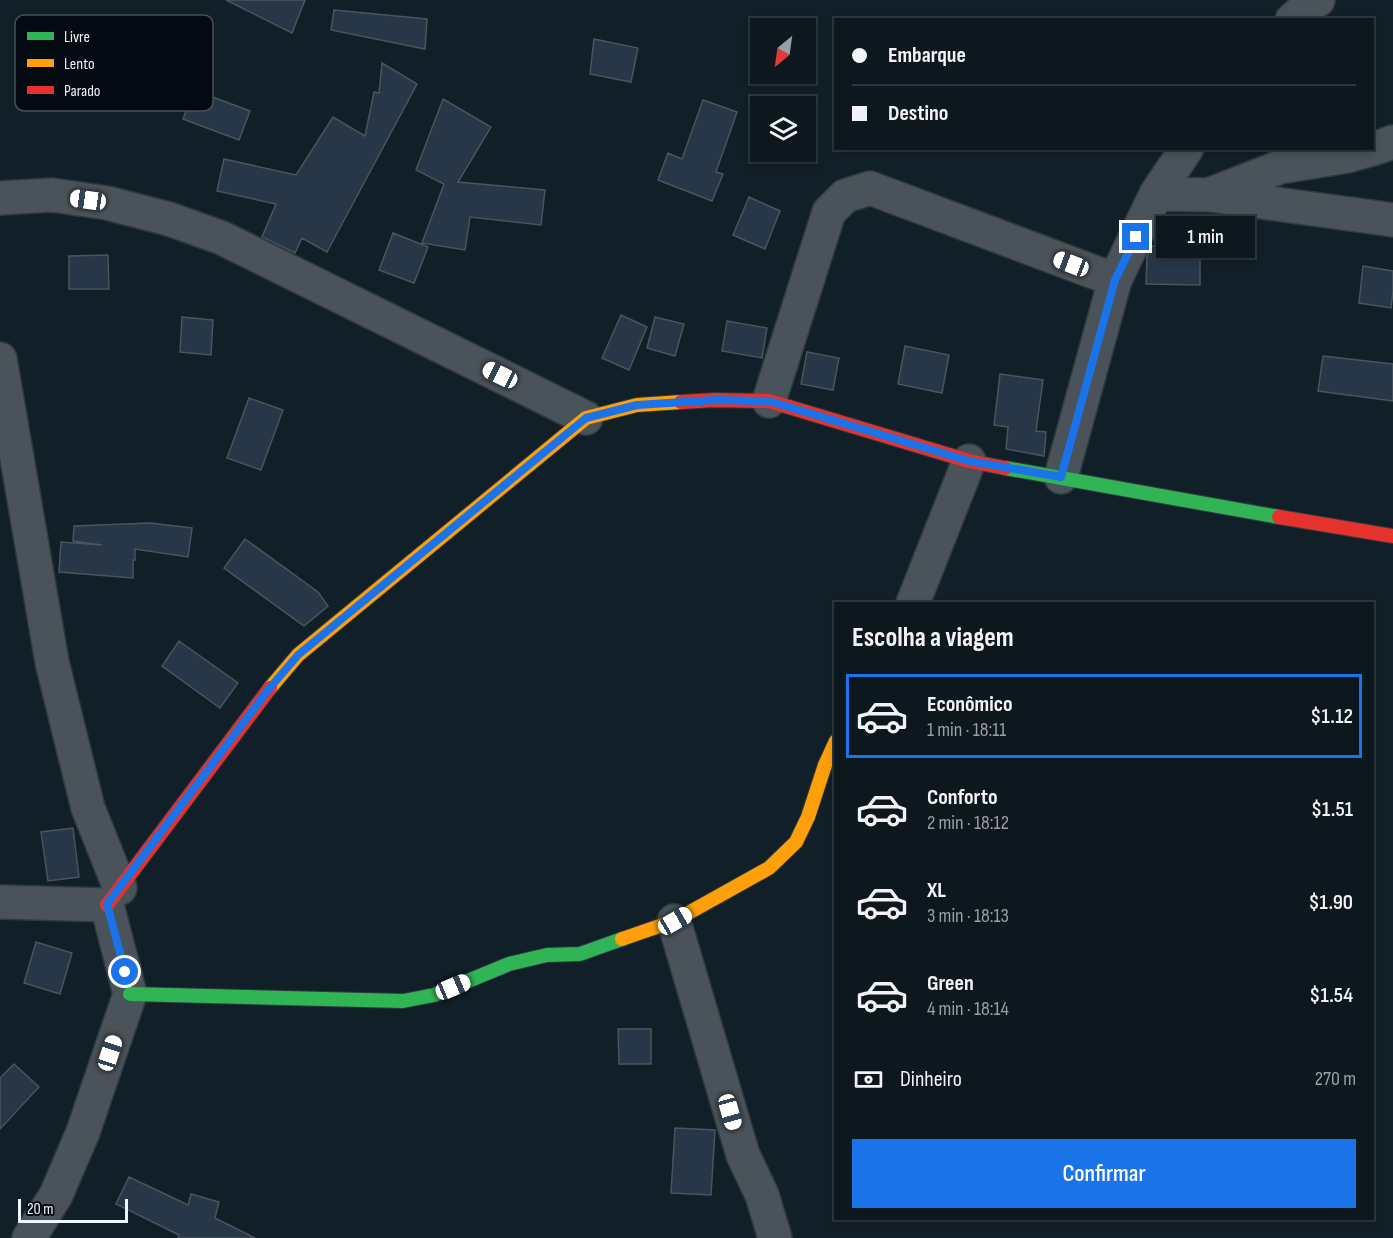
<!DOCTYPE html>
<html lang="pt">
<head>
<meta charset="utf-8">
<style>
	:root { --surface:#0d171e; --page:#162027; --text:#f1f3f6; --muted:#9a9fa4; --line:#2d363c; --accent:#1a73e8 }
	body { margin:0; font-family:"Sofia Sans Condensed",sans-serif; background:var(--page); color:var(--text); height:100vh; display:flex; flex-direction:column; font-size:22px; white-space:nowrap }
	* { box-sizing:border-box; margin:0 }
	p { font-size:20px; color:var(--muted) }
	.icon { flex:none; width:33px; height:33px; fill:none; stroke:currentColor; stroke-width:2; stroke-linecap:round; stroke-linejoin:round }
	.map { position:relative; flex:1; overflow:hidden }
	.sheet { position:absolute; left:834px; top:602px; width:540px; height:618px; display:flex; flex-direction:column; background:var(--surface); border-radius:0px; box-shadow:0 3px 9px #0003,0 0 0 2px var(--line) }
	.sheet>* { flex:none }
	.banner { position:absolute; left:834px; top:18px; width:540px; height:132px; border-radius:0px; box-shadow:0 3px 9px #0003,0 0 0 2px var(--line); display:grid; align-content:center; height:132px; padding:0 18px; background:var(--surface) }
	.needle { width:39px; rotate:209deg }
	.fabs { position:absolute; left:750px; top:18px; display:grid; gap:12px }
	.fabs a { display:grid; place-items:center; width:66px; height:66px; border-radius:0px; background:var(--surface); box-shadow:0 3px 9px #0003,0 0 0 2px var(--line); font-size:30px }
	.scale { position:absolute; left:18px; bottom:15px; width:110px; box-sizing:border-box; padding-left:6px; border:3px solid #edf6fd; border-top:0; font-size:16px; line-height:21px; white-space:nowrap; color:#edf6fd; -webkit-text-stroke:4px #030a11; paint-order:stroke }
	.end { position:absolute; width:27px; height:27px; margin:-14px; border:8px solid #1a73e8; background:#fff; box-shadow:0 0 0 3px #fff }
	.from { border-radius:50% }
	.bubble { position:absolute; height:42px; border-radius:0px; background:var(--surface); box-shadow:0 3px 9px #0003,0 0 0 2px var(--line); font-size:20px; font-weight:600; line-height:42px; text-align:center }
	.car { position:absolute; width:18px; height:36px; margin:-18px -9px; border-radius:8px; box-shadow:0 0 4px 2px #0007; background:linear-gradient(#fff 24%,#345 0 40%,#fff 0 76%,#345 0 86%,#fff 0) }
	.banner b { display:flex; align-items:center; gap:21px; height:57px; font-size:22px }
	.banner b+b { border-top:2px solid var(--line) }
	.banner i { width:15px; height:15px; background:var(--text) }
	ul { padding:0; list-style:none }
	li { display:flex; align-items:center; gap:18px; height:84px; margin:0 12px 9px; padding:0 6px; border:3px solid transparent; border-radius:0px }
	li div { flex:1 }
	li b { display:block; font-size:22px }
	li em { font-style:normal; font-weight:600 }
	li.current { border-color:var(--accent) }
	li>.icon { width:54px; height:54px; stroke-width:1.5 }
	h2 { padding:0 18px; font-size:27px; line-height:72px }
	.pay { display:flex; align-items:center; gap:15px; height:66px; padding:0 18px; font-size:22px }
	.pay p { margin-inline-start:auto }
	.action { display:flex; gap:12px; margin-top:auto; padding:12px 18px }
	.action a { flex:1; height:69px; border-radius:0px; background:var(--accent); color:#fff; font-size:24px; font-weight:600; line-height:69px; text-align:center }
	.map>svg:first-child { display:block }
</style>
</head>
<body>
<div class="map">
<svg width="1393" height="1238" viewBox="0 0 1393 1238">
	<rect width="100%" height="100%" fill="#111f28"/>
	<path fill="#273747" stroke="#4b545d" stroke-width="1.5" d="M 226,0 L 305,0 L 292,33 Z
		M 334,10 L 427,19 L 425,49 L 331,30 Z
		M 594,39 L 638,48 L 631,82 L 590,74 Z
		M 382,63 L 417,84 L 327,252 L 302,238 L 295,253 L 262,237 L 276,204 L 217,191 L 224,159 L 296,175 L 333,117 L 365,136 L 374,92 L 379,93 Z
		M 194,90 L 250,111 L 239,140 L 183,119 Z
		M 443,99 L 491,127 L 458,182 L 545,190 L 541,225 L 470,217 L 465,250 L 422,243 L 444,184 L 416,170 Z
		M 703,100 L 737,112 L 716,172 L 723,174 L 712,201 L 658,180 L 668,153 L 682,159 Z
		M 749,197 L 780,211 L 765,249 L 733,235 Z
		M 393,233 L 428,247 L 414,283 L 379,270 Z
		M 1152,246 L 1200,248 L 1200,285 L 1146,284 L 1147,256 Z
		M 108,255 L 109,289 L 69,289 L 69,256 Z
		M 1363,266 L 1393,271 L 1393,291 L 1391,308 L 1359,303 Z
		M 621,315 L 647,327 L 629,370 L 602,358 Z
		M 182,317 L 213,320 L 211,355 L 180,352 Z
		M 655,317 L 684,324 L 675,356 L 647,348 Z
		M 727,321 L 767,328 L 762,358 L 722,351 Z
		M 905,346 L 949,355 L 942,393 L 898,384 Z
		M 807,352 L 839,358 L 833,390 L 801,384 Z
		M 1323,356 L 1393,364 L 1393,401 L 1318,391 Z
		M 1000,374 L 1043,380 L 1036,431 L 1046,432 L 1044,456 L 1006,449 L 1008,427 L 994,425 Z
		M 249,398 L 283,410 L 261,470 L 227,458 Z
		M 150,523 L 192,528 L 188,557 L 135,549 L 135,560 L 133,560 L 133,578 L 59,572 L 61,542 L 102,545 L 73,541 L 74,526 Z
		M 245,539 L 318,592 L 328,606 L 304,626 L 224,568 Z
		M 179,641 L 238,683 L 220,708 L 162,666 Z
		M 73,828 L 79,877 L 48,881 L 41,832 Z
		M 36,942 L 72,953 L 60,994 L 24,983 Z
		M 618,1029 L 651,1029 L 651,1064 L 619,1064 Z
		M 14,1064 L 39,1087 L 0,1129 L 0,1078 Z
		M 675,1128 L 715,1130 L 711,1195 L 671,1193 Z
		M 129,1177 L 188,1205 L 191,1194 L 219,1202 L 215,1218 L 255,1238 L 178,1238 L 179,1235 L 116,1204 Z"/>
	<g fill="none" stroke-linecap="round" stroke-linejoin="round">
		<defs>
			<path id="street" d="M 1292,20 L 1309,5 L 1318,0
				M 1156,194 L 1210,195 L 1393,220
				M 1211,194 L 1280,167 L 1348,156 L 1379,147 L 1393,142
				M 0,198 L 52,195 L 107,203 L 169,219 L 222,238 L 586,418
				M 0,359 L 52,662 L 88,808 L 120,888
				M 769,401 L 829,212 L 845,196 L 870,188 L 1115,280
				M 1061,477 L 1115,280 L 1156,194 L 1187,148
				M 913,603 L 969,461
				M 0,902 L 107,905 L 130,994 L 83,1132 L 56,1195 L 29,1238
				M 674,921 L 743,1155 L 762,1195 L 775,1238"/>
			<path id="fast" d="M 1005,468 L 1279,517
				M 130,994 L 403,1001 L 434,995 L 509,964 L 547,955 L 580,954 L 622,939"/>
			<path id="slow" d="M 270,688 L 298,655 L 586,418 L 637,405 L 681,402
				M 622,939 L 674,921 L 769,868 L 796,842 L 808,817 L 825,765 L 836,741"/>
			<path id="jam" d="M 681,402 L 715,400 L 769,401 L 969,461 L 1005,468
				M 1279,517 L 1393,536
				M 107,905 L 270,688"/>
		</defs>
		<use href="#street" stroke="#30393f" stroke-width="36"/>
		<use href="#fast" stroke="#30393f" stroke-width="16"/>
		<use href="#slow" stroke="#30393f" stroke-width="16"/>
		<use href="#jam" stroke="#30393f" stroke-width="16"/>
		<use href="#street" stroke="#495359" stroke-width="33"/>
		<use href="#fast" stroke="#30b455" stroke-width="14"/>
		<use href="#slow" stroke="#ff9f0a" stroke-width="14"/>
		<use href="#jam" stroke="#e5322d" stroke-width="14"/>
	</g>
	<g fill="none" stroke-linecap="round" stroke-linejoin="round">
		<path stroke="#1a73e8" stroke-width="8" d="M 125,972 L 107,904 L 268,690 L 298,655 L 586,418 L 637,405 L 715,400 L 769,401 L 969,461 L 1061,477 L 1115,280 L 1136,237"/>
	</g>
	<rect x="15" y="15" width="198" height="96" rx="9" fill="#030a11" stroke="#495158" stroke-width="1.5"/>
	<rect x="27" y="32" width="27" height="8" fill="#30b455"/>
	<rect x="27" y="59" width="27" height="8" fill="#ff9f0a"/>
	<rect x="27" y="86" width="27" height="8" fill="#e5322d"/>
	<g font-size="16" fill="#edf6fd">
		<text x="64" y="42">Livre</text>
		<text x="64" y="69">Lento</text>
		<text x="64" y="96">Parado</text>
	</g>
</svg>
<div class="fabs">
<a><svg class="needle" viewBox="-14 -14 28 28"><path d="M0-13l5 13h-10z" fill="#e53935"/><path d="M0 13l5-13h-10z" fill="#9a9fa4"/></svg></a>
<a><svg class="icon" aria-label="layers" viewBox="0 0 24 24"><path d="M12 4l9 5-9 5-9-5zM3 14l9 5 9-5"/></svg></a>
</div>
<div class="scale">20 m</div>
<i class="end from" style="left:125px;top:972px"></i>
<i class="end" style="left:1136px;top:237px"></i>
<div class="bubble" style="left:1156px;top:216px;width:99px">1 min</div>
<i class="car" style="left:88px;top:200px;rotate:278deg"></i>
<i class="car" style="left:1071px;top:264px;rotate:291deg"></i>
<i class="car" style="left:500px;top:375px;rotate:296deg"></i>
<i class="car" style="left:675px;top:921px;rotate:60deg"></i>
<i class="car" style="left:453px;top:987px;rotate:67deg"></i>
<i class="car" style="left:110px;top:1053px;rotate:18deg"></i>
<i class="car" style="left:730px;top:1112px;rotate:164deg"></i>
<div class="banner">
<b><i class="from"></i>Embarque</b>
<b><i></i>Destino</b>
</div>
<section class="sheet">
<h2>Escolha a viagem</h2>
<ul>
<li class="current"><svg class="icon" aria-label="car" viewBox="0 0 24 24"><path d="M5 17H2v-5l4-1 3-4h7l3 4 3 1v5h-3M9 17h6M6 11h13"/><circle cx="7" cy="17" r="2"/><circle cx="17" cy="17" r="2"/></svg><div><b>Econômico</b><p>1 min · 18:11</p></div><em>$1.12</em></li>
<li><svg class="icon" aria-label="car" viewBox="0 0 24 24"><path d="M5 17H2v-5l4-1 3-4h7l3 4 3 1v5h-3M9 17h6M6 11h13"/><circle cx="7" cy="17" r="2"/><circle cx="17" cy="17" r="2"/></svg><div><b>Conforto</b><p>2 min · 18:12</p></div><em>$1.51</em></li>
<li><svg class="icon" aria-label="car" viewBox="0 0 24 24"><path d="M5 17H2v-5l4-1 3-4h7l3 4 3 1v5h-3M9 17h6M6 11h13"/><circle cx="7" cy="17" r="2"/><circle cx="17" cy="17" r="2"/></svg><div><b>XL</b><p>3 min · 18:13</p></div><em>$1.90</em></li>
<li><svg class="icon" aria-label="car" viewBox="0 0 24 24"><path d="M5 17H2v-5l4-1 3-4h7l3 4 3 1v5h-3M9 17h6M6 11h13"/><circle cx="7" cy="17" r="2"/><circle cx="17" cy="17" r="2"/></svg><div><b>Green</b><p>4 min · 18:14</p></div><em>$1.54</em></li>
</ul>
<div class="pay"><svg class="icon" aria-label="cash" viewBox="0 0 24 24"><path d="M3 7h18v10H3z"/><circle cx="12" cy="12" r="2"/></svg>Dinheiro<p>270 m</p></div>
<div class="action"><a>Confirmar</a></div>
</section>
</div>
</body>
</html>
